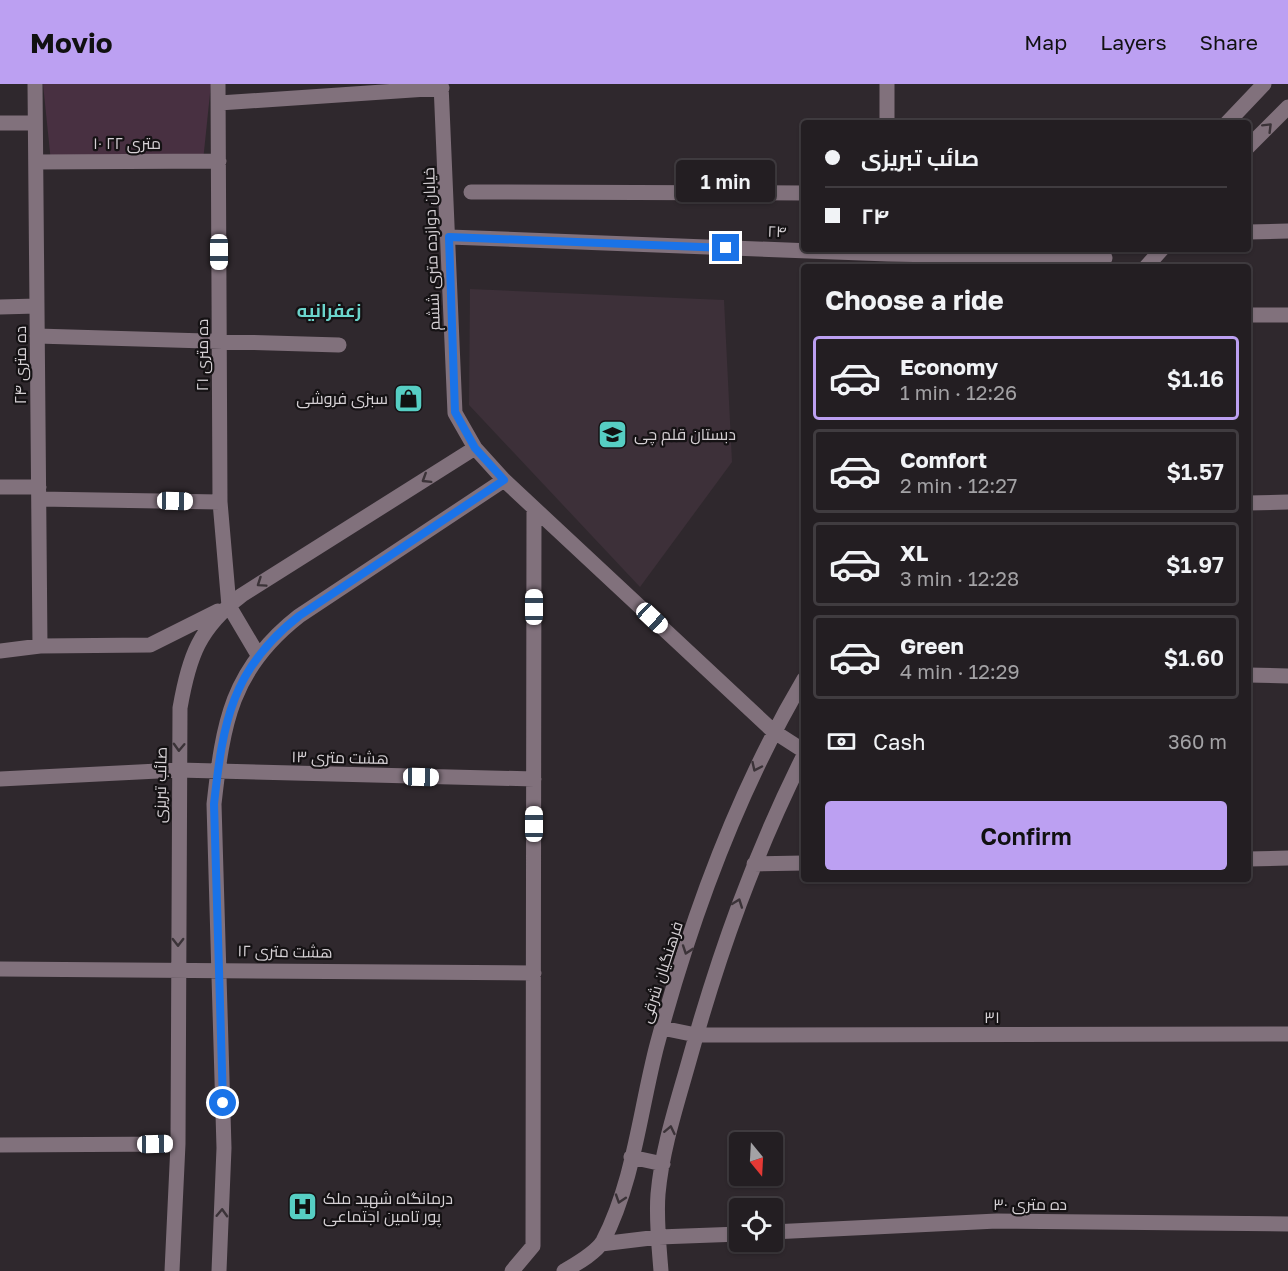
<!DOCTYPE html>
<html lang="en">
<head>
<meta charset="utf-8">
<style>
	:root { --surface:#231e22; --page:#2f2b2f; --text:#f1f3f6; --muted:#a3a2a5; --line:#403c40; --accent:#bca0f2 }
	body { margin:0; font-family:"Golos Text",Cairo,sans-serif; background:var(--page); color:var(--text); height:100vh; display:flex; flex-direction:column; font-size:22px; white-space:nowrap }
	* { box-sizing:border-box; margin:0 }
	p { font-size:20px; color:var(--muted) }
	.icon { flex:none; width:33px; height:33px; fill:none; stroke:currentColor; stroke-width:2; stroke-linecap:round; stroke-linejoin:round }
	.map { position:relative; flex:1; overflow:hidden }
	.sheet { position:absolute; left:801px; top:180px; width:450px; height:618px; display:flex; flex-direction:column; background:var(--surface); border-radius:6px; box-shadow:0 2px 4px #0004,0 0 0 2px var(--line) }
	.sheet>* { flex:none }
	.top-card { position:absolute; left:801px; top:36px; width:450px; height:132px; border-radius:6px; box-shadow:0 2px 4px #0004,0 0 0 2px var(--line); display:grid; align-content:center; height:132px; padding:0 24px; background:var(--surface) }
	.needle { width:39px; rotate:162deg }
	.buttons { position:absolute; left:729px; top:1048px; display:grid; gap:12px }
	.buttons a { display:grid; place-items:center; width:54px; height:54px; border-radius:6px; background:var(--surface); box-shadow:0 2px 4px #0004,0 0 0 2px var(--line); font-size:30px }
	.end { position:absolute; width:27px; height:27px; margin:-14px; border:8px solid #1a73e8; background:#fff; box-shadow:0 0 0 3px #fff }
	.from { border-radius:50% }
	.bubble { position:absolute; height:42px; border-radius:6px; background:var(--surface); box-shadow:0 2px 4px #0004,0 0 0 2px var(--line); font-size:20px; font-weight:600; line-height:42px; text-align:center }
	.car { position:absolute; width:18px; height:36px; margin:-18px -9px; border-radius:8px; box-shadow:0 0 4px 2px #0007; background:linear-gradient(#fff 24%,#345 0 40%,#fff 0 76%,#345 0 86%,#fff 0) }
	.top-card b { display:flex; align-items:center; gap:21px; height:57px; font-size:22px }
	.top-card b+b { border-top:2px solid var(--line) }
	.top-card i { width:15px; height:15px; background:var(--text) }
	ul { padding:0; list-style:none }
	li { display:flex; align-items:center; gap:18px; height:84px; margin:0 12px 9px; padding:0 12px; border:3px solid var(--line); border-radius:6px }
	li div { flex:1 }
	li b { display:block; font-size:22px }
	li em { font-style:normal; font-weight:600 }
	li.selected { border-color:var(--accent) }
	li>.icon { width:54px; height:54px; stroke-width:1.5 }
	h2 { padding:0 24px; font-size:27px; line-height:72px }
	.pay { display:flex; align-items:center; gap:15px; height:66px; padding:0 24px; font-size:22px }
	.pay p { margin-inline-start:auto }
	.cta { display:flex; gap:12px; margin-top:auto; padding:12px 24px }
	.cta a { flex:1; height:69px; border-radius:6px; background:var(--accent); color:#111; font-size:24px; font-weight:600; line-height:69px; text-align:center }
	header { display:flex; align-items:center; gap:36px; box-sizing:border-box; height:84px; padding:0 30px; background:var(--accent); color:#111 }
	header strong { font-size:28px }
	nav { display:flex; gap:33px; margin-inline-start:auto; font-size:21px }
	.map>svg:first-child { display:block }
</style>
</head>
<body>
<header>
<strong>Movio</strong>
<nav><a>Map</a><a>Layers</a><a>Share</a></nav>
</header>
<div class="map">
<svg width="1288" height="1187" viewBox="0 0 1288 1187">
	<rect width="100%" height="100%" fill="#2f282d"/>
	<path fill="#3d3039" d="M 470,205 L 724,216 L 732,378 L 640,503 L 469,321 Z"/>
	<path fill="#483041" d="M 43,0 L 211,0 L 203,77 L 51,78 Z"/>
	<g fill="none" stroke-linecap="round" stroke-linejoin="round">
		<path stroke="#81717c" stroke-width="15" d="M 35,0 L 40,562
			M 218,0 L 220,418 L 229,522 L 258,571
			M 441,0 L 455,329 L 475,364 L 504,396 L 773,647 L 804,667
			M 887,0 L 887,39
			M 219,19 L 442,4
			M 0,39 L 35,39
			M 1227,39 L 1264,0
			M 1248,63 L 1288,23
			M 36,78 L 219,77
			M 471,108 L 804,109
			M 1248,148 L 1288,147
			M 449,153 L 888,170 L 1105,174
			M 1146,183 L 1162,165
			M 0,223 L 37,222
			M 1248,231 L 1288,231
			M 37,252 L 339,261
			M 0,403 L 39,403
			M 39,415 L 220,418
			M 1248,419 L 1288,418
			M 0,567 L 40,562 L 150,561 L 218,527
			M 1248,591 L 1288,592
			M 0,695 L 178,686 L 534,695
			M 1248,775 L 1288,774
			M 754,780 L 804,779
			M 0,885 L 534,889
			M 662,944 L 696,951 L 1288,950
			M 0,1061 L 178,1060
			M 631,1073 L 663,1080
			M 772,1148 L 997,1137 L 1288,1140
			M 601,1160 L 659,1153 L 740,1150
			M 172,1187 L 178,1060 L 180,624 C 189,572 199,544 242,511 L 475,364
			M 219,1187 L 224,1064 L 214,720 C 223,639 231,585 299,532 L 504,396
			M 512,1187 L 533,1162 L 534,424
			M 564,1187 C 576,1180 596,1169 603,1157 C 634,1097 640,1026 657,961 C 691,834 737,708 804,595
			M 661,1187 C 659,1162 656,1135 658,1110 C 662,1065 677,1020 689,977 C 719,869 754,771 804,671"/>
	</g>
	<defs><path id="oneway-chevron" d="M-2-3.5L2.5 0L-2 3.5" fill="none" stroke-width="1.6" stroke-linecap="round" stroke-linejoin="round" transform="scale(1.5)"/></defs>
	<g stroke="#3b3338">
		<use href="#oneway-chevron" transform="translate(1268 43) rotate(-45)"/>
		<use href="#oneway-chevron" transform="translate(426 395) rotate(148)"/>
		<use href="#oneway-chevron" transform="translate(261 499) rotate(146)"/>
		<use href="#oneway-chevron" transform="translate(179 663) rotate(92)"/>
		<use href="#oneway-chevron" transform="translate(756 683) rotate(115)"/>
		<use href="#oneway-chevron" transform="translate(738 819) rotate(-70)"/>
		<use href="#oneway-chevron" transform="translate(178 858) rotate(90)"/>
		<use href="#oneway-chevron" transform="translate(687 866) rotate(109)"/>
		<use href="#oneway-chevron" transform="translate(670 1046) rotate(-78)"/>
		<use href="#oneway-chevron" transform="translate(620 1115) rotate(108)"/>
		<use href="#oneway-chevron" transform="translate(222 1129) rotate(-88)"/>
	</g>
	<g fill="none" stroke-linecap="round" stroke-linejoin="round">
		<path stroke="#1a73e8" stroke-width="8" d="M 223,1019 L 214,720 C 223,639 231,585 299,532 L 504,396 L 475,364 L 455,328 L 449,153 L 726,164"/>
	</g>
	<defs>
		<symbol id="shop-square" viewBox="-11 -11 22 22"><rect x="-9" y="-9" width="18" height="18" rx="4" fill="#56cec3" stroke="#151214"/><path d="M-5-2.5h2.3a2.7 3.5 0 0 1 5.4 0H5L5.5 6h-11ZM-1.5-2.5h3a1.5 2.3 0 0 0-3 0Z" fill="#111"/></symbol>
		<symbol id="school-square" viewBox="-11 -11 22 22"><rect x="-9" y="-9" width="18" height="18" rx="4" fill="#56cec3" stroke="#151214"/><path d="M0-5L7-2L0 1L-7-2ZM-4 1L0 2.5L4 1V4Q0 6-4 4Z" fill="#111"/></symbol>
		<symbol id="hospital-square" viewBox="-11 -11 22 22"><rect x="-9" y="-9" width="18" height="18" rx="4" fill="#56cec3" stroke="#151214"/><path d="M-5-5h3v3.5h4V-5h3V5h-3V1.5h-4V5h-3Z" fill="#111"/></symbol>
	</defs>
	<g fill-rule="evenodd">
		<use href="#shop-square" x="392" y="298" width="33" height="33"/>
		<use href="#school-square" x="596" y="334" width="33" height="33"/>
		<use href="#hospital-square" x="286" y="1106" width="33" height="33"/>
	</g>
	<g text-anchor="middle" stroke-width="4.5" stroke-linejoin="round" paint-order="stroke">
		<g font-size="16" fill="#d5d0d4" stroke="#151214">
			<text x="127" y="65">۱۰ متری ۲۲</text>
			<text transform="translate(777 147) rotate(2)" y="6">۲۴</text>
			<text transform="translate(431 165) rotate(-92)" y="6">خیابان دوازده متری ششم</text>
			<text transform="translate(202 271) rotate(-90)" y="6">ده متری ۲۱</text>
			<text transform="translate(20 281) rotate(-90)" y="6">ده متری ۲۴</text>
			<text transform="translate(340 673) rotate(1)" y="6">هشت متری ۱۳</text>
			<text transform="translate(160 701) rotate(-89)" y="6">صائب تبریزی</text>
			<text transform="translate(285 867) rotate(1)" y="6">هشت متری ۱۲</text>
			<text transform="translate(661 888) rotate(-72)" y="6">فرهنگیان شرقی</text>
			<text x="992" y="939">۳۱</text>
			<text x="1030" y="1126">ده متری ۳۰</text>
		</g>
		<g font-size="16" fill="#d5d0d4" stroke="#151214" text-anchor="start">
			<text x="388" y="320" text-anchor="end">سبزی فروشی</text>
			<text x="634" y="356">دبستان قلم چی</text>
			<text x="323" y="1120">درمانگاه شهید ملک<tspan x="323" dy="18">پور تامین اجتماعی</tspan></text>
		</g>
		<g font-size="18" font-weight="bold" fill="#6bd5cc" stroke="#151214">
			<text x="329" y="233">زعفرانیه</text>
		</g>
	</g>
</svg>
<div class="buttons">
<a><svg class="needle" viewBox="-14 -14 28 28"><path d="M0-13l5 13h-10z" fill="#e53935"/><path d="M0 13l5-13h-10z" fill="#a3a2a5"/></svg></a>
<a><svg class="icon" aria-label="locate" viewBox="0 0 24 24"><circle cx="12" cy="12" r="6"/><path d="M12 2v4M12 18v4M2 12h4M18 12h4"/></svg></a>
</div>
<i class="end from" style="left:223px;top:1019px"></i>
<i class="end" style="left:726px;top:164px"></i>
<div class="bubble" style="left:676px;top:76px;width:99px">1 min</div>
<i class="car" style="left:219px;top:168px;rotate:180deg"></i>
<i class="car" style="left:175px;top:417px;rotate:91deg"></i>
<i class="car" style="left:534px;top:523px;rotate:0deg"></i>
<i class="car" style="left:652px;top:534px;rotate:133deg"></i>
<i class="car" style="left:421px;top:693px;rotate:91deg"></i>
<i class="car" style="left:534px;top:740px;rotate:0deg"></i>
<i class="car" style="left:155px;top:1060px;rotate:89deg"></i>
<div class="top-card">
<b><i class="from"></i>صائب تبریزی</b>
<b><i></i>۲۴</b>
</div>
<section class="sheet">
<h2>Choose a ride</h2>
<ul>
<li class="selected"><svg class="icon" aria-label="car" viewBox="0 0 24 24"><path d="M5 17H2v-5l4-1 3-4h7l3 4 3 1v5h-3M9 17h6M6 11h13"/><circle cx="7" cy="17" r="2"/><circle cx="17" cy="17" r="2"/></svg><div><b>Economy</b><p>1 min · 12:26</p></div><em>$1.16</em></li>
<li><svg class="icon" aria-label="car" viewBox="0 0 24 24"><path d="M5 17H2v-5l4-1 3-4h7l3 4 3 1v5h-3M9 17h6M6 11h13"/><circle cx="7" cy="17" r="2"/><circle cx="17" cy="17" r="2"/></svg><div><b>Comfort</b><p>2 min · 12:27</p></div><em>$1.57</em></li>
<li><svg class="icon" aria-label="car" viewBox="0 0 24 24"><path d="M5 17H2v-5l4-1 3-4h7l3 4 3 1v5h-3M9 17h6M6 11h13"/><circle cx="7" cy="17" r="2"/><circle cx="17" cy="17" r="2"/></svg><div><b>XL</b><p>3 min · 12:28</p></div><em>$1.97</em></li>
<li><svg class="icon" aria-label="car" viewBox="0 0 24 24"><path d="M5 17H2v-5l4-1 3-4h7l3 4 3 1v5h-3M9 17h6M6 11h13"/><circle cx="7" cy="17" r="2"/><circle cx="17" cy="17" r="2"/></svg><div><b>Green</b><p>4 min · 12:29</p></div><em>$1.60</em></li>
</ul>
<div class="pay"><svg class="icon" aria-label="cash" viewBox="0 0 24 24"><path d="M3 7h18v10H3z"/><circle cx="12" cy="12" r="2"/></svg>Cash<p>360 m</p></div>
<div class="cta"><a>Confirm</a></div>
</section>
</div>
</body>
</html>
